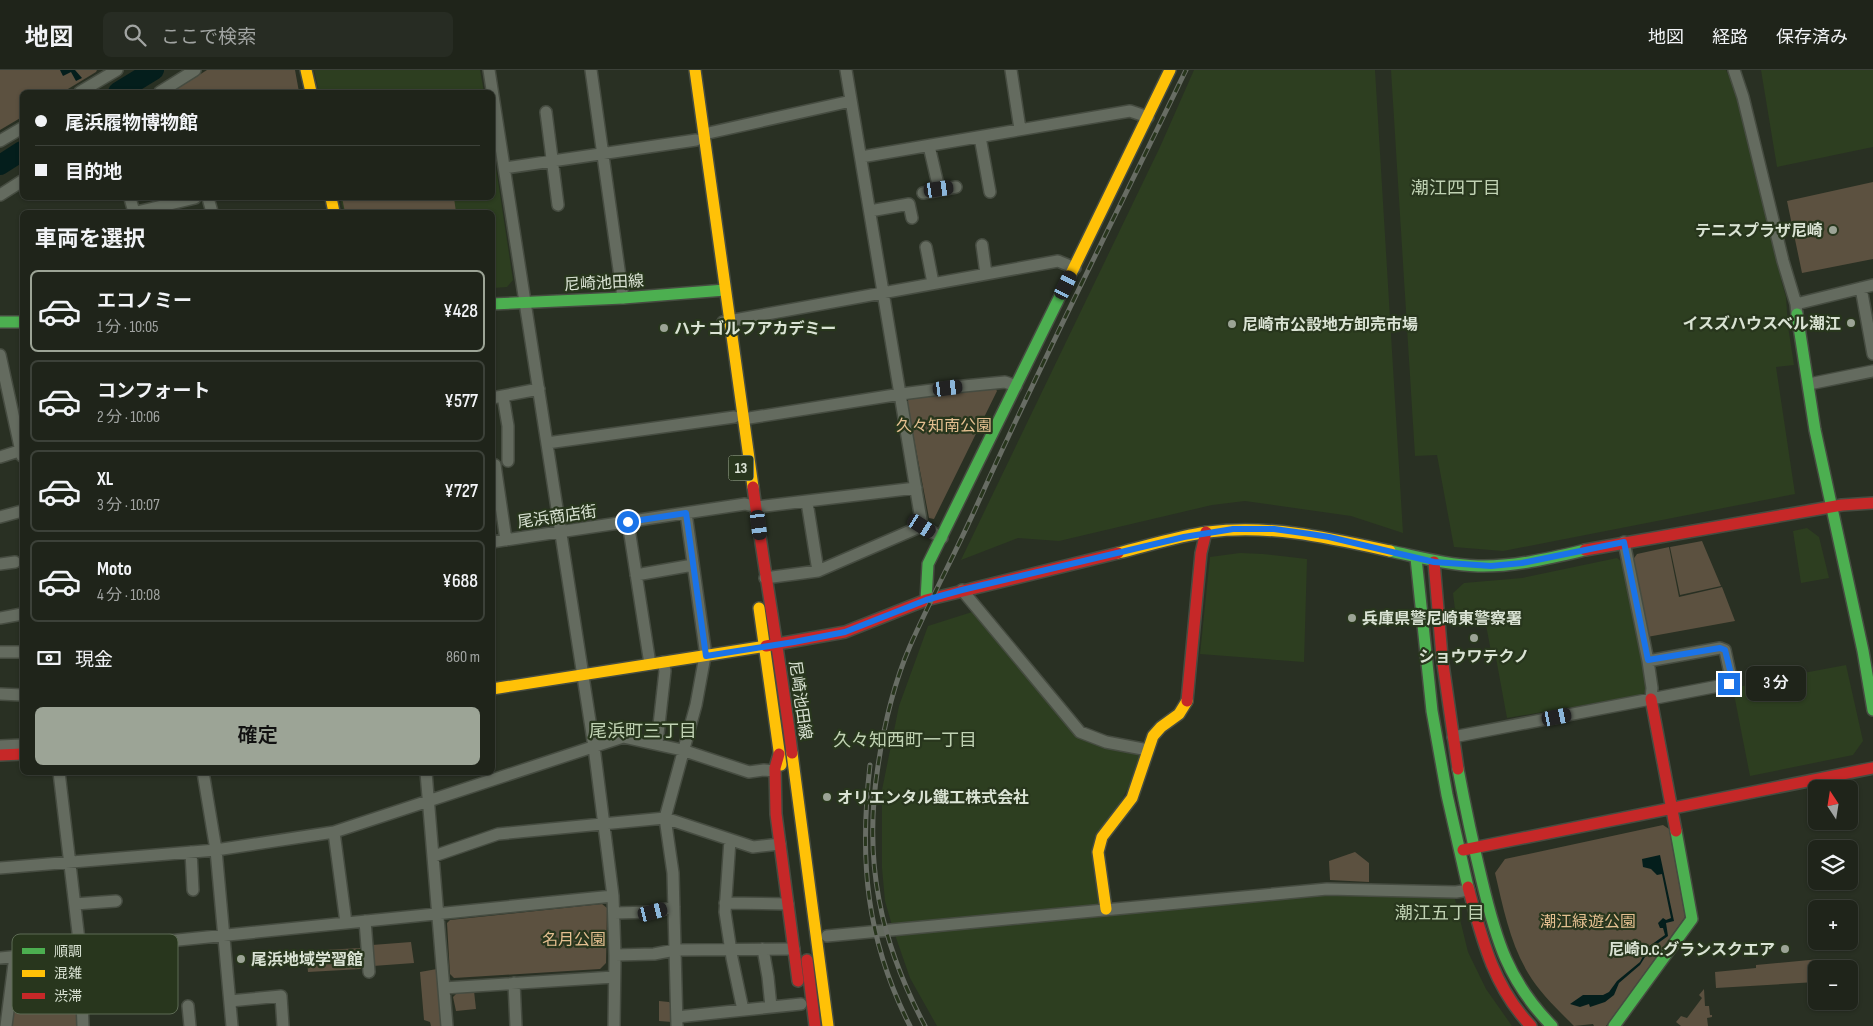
<!DOCTYPE html>
<html lang="ja">
<head>
<meta charset="utf-8">
<style>
	:root { --surface:#1f241a; --page:#272c23; --text:#f1f3f6; --muted:#a1a4a2; --line:#3c4139; --accent:#9ca496 }
	body { margin:0; font-family:"Sofia Sans Condensed","Noto Sans JP",sans-serif; background:var(--page); color:var(--text); height:100vh; display:flex; flex-direction:column; font-size:19px; white-space:nowrap }
	* { box-sizing:border-box; margin:0 }
	p { font-size:16px; color:var(--muted) }
	.icon { flex:none; width:28px; height:28px; fill:none; stroke:currentColor; stroke-width:2; stroke-linecap:round; stroke-linejoin:round }
	.map { position:relative; flex:1; overflow:hidden }
	.panel { position:absolute; left:20px; top:140px; width:475px; height:565px; display:flex; flex-direction:column; background:var(--surface); border-radius:8px; box-shadow:0 1px 4px #0004,0 0 0 1px var(--line) }
	.panel>* { flex:none }
	.hud { position:absolute; left:20px; top:20px; width:475px; height:110px; border-radius:8px; box-shadow:0 1px 4px #0004,0 0 0 1px var(--line); display:grid; align-content:center; height:110px; padding:0 15px; background:var(--surface) }
	.needle { width:32px; rotate:348deg }
	.buttons { position:absolute; left:1808px; top:710px; display:grid; gap:10px }
	.buttons a { display:grid; place-items:center; width:50px; height:50px; border-radius:8px; background:var(--surface); box-shadow:0 1px 4px #0004,0 0 0 1px var(--line); font-size:25px }
	.end { position:absolute; width:22px; height:22px; margin:-11px; border:6px solid #1a73e8; background:#fff; box-shadow:0 0 0 2px #fff }
	.from { border-radius:50% }
	.bubble { position:absolute; height:35px; border-radius:8px; background:var(--surface); box-shadow:0 1px 4px #0004,0 0 0 1px var(--line); font-size:16px; font-weight:600; line-height:35px; text-align:center }
	.car { position:absolute; width:15px; height:30px; margin:-15px -8px; border-radius:6px; box-shadow:0 0 4px 1px #0007; background:linear-gradient(#222 24%,#8ab4d8 0 40%,#222 0 76%,#8ab4d8 0 86%,#222 0) }
	.hud b { display:flex; align-items:center; gap:18px; height:48px; font-size:19px }
	.hud b+b { border-top:1px solid var(--line) }
	.hud i { width:12px; height:12px; background:var(--text) }
	ul { padding:0; list-style:none }
	li { display:flex; align-items:center; gap:15px; height:82px; margin:0 10px 8px; padding:0 5px; border:2px solid var(--line); border-radius:8px }
	li div { flex:1 }
	li b { display:block; font-size:19px }
	li em { font-style:normal; font-weight:600 }
	li.active { border-color:var(--accent) }
	li>.icon { width:45px; height:45px; stroke-width:1.5 }
	h2 { padding:0 15px; font-size:22px; line-height:60px }
	.pay { display:flex; align-items:center; gap:12px; height:55px; padding:0 15px; font-size:19px }
	.pay p { margin-inline-start:auto }
	.primary-button { display:flex; gap:10px; margin-top:auto; padding:10px 15px }
	.primary-button a { flex:1; height:58px; border-radius:8px; background:var(--accent); color:#111; font-size:20px; font-weight:600; line-height:58px; text-align:center }
	header { display:flex; align-items:center; gap:30px; box-sizing:border-box; height:70px; padding:0 25px; background:var(--surface); border-bottom:1px solid var(--line) }
	header strong { font-size:24px }
	nav { display:flex; gap:28px; margin-inline-start:auto; font-size:18px }
	.search { width:350px; height:45px; background:var(--page); display:flex; align-items:center; gap:12px; box-sizing:border-box; padding:0 18px; border-radius:8px; color:var(--muted); font-size:19px }
	.map>svg:first-child { display:block }
</style>
</head>
<body>
<header>
<strong>地図</strong>
<div class="search"><svg class="icon" aria-label="search" viewBox="0 0 24 24"><circle cx="10" cy="10" r="6"/><path d="M15 15l6 6"/></svg>ここで検索</div>
<nav><a>地図</a><a>経路</a><a>保存済み</a></nav>
</header>
<div class="map">
<svg width="1873" height="956" viewBox="0 0 1873 956">
	<rect width="100%" height="100%" fill="#293023"/>
	<path fill="#2d3e20" d="M 314,0 L 480,0 L 484,22 L 319,22 Z
		M 1194,0 L 1375,0 L 1403,463 L 1351,446 L 1245,431 L 1212,435 L 1059,471 L 1018,468 L 961,490 L 1160,77 Z
		M 1391,0 L 1726,0 L 1732,13 L 1741,39 L 1784,208 L 1781,210 L 1786,227 L 1788,256 L 1794,295 L 1776,297 L 1795,424 L 1503,481 L 1454,477 L 1437,385 L 1415,386 Z
		M 1761,0 L 1873,0 L 1873,77 L 1777,97 Z
		M 493,78 L 513,210 L 507,217 L 493,218 L 492,142 L 344,142 L 340,128 L 492,128 Z
		M 1807,458 L 1819,467 L 1829,508 L 1801,513 L 1793,461 Z
		M 1240,483 L 1263,484 L 1307,489 L 1304,592 L 1200,584 L 1210,487 Z
		M 1617,488 L 1622,492 L 1647,618 L 1643,625 L 1507,648 L 1496,588 L 1492,587 L 1484,544 L 1456,548 L 1453,523 L 1464,513 L 1522,508 Z
		M 972,542 L 1080,662 L 1148,680 L 1102,767 L 1106,839 L 1327,819 L 1455,829 L 1468,882 L 1486,919 L 1512,956 L 937,956 L 910,908 L 893,859 L 885,831 L 882,798 L 882,720 L 899,636 L 928,556 Z
		M 1846,595 L 1863,671 L 1853,685 L 1750,706 L 1733,619 L 1760,611 Z"/>
	<path fill="#5c5140" d="M 0,0 L 97,0 L 96,2 L 63,22 L 22,22 L 22,47 L 0,60 Z
		M 207,0 L 295,0 L 299,22 L 172,22 Z
		M 1873,112 L 1873,189 L 1802,203 L 1787,131 Z
		M 342,128 L 454,128 L 456,142 L 345,142 Z
		M 993,315 L 997,321 L 934,449 L 929,448 L 907,332 L 910,327 Z
		M 1702,471 L 1721,516 L 1680,525 L 1670,477 Z
		M 1669,477 L 1679,527 L 1722,517 L 1735,551 L 1647,567 L 1632,491 L 1637,484 Z
		M 1663,755 L 1669,759 L 1685,847 L 1606,956 L 1594,956 L 1593,954 L 1574,956 C 1558,940 1540,923 1528,903 C 1510,873 1503,837 1495,803 L 1505,789 Z
		M 1355,782 L 1369,793 L 1369,812 L 1330,810 L 1329,791 Z
		M 602,834 L 607,838 L 606,893 L 600,899 L 454,908 L 450,904 L 447,853 L 450,850 Z
		M 411,872 L 414,893 L 373,896 L 372,875 Z
		M 360,878 L 361,899 L 308,902 L 306,881 Z
		M 69,886 L 75,890 L 77,956 L 11,956 L 18,898 L 28,890 Z
		M 1820,889 L 1820,899 L 1816,899 L 1816,912 L 1716,918 L 1715,902 L 1756,898 L 1756,895 Z
		M 437,899 L 441,956 L 431,956 L 430,952 L 424,950 L 420,902 Z
		M 1704,919 L 1705,936 L 1709,936 L 1710,945 L 1712,945 L 1712,947 L 1707,948 L 1708,956 L 1681,956 L 1676,952 L 1681,946 L 1687,948 L 1702,928 L 1699,925 Z
		M 474,921 L 476,939 L 456,941 L 453,927 L 458,922 Z
		M 659,931 L 669,932 L 671,934 L 672,952 L 659,951 Z"/>
	<path fill="#041e1c" d="M 60,0 L 75,0 L 82,8 L 76,11 L 71,2 L 63,6 Z
		M 1660,785 L 1674,851 L 1666,853 L 1668,866 L 1650,879 L 1640,895 L 1619,913 L 1614,925 L 1605,932 L 1590,937 L 1589,934 L 1580,937 L 1570,934 L 1583,925 L 1603,925 L 1609,922 L 1617,911 L 1640,892 L 1648,877 L 1665,865 L 1663,858 L 1660,858 L 1658,853 L 1663,848 L 1666,850 L 1671,848 L 1662,804 L 1657,805 L 1651,799 L 1643,797 L 1642,789 Z"/>
	<g fill="none" stroke-linecap="round" stroke-linejoin="round">
		<path stroke="#041e1c" stroke-width="20" d="M 118,22 L 154,0
			M 0,95 L 22,81"/>
		<defs>
			<path id="street" d="M 489,0 L 594,677 L 613,826 L 615,886 L 614,956
				M 591,0 L 623,228
				M 846,0 L 922,456
				M 1011,0 L 1020,59
				M 1734,0 L 1743,27 L 1783,191 L 1796,234 L 1797,244
				M 80,22 L 117,0
				M 160,22 L 195,0
				M 546,42 L 558,135
				M 704,64 L 851,31
				M 980,67 L 990,122
				M 0,71 L 22,58
				M 929,76 L 939,119
				M 861,87 L 1130,41 L 1148,47
				M 505,98 L 696,70
				M 923,123 L 956,117
				M 0,125 L 22,111
				M 130,128 L 134,142
				M 208,128 L 212,142
				M 870,141 L 909,134 L 912,148
				M 137,142 L 195,128
				M 982,175 L 986,204
				M 926,177 L 933,213
				M 1861,218 L 1873,284
				M 1796,234 L 1873,215
				M 723,252 L 1058,191 L 1075,198
				M 0,285 L 22,386
				M 1809,314 L 1873,301
				M 503,326 L 508,356 L 508,391
				M 492,328 L 539,319
				M 743,349 L 901,324 L 964,316 L 1005,312 L 1016,316
				M 547,373 L 734,347
				M 0,387 L 22,380
				M 495,395 L 506,470
				M 807,432 L 818,501
				M 686,443 L 706,586
				M 0,447 L 22,441
				M 628,452 L 650,594
				M 492,472 L 745,434 L 757,437 L 916,418
				M 1624,472 L 1648,591 L 1652,618 L 1651,629
				M 0,494 L 15,492
				M 636,505 L 693,495
				M 765,508 L 818,501 L 922,456 L 942,468
				M 962,520 L 1080,662 L 1106,672 L 1148,680
				M 0,548 L 22,544
				M 0,582 L 22,582
				M 0,624 L 22,625
				M 1453,667 L 1729,614 L 1731,608 L 1725,580 L 1720,578 L 1648,591
				M 657,673 L 665,601 L 663,592
				M 0,676 L 22,675
				M 59,702 L 80,879 L 83,956
				M 203,702 L 216,780 L 232,956
				M 426,702 L 447,956
				M 334,762 L 346,853
				M 730,770 L 725,842 L 732,888 L 743,940
				M 191,782 L 193,820
				M 434,786 L 498,764 L 665,748 L 753,777 L 780,774
				M 0,798 L 216,780 L 334,762 L 623,667 L 682,680 L 749,702 L 764,700 L 775,701
				M 725,833 L 788,834
				M 75,834 L 116,831
				M 614,843 L 653,842 L 674,837
				M 365,851 L 369,902
				M 827,866 L 1327,819 L 1456,822 L 1469,820
				M 763,879 L 768,907 L 771,937
				M 615,885 L 654,884 L 675,880 L 794,879
				M 0,888 L 613,826
				M 514,913 L 516,956
				M 444,918 L 614,907
				M 230,931 L 281,926 L 283,956
				M 188,936 L 190,956
				M 677,947 L 801,934
				M 6,956 L 15,886
				M 677,956 L 673,803 L 665,748 L 696,635 L 705,586"/>
			<path id="fast" d="M 492,234 L 623,228 L 725,220
				M 1797,244 L 1815,360 L 1863,581 L 1873,640
				M 0,252 L 22,252
				M 1390,481 C 1419,487 1448,495 1478,496 C 1514,497 1551,488 1585,480
				M 1416,488 L 1432,641 L 1447,725 L 1468,817
				M 926,530 L 928,494 L 1065,216
				M 1458,699 C 1465,736 1473,774 1482,811 C 1496,870 1508,911 1552,956
				M 1614,956 L 1692,849 L 1676,761"/>
			<path id="slow" d="M 306,0 L 311,22
				M 695,0 L 753,417
				M 331,128 L 334,142
				M 1065,216 L 1170,0
				M 1118,483 C 1147,476 1178,466 1208,462 C 1270,454 1330,468 1390,481
				M 759,538 L 781,695
				M 492,619 L 766,576
				M 792,683 L 828,956
				M 1106,839 L 1098,782 L 1102,767 L 1132,728 L 1153,666 L 1161,657 L 1179,644 L 1187,631"/>
			<path id="jam" d="M 753,417 C 765,506 781,594 792,683
				M 1585,480 L 1842,435 L 1873,433
				M 1434,492 L 1442,587 L 1458,699
				M 766,576 L 845,562 L 926,530 L 1118,483
				M 1651,629 L 1676,761
				M 1187,631 L 1201,483 L 1206,462
				M 779,684 L 775,698 L 776,744 L 798,911
				M 0,685 L 22,684
				M 1463,780 L 1873,698
				M 1468,817 C 1482,869 1493,916 1531,956
				M 807,890 L 815,956"/>
		</defs>
		<use href="#street" stroke="#464c41" stroke-width="14"/>
		<use href="#fast" stroke="#464c41" stroke-width="14"/>
		<use href="#slow" stroke="#464c41" stroke-width="14"/>
		<use href="#jam" stroke="#464c41" stroke-width="14"/>
		<use href="#street" stroke="#646b5f" stroke-width="11"/>
		<use href="#fast" stroke="#4caf50" stroke-width="11"/>
		<use href="#slow" stroke="#ffc107" stroke-width="11"/>
		<use href="#jam" stroke="#c62828" stroke-width="11"/>
		<defs>
			<path id="rail" d="M 870,695 C 859,791 866,869 910,956
				M 925,956 C 880,871 863,791 878,696 C 884,655 894,613 910,576 C 931,528 956,482 977,435 C 1043,288 1116,145 1186,0"/>
		</defs>
		<use href="#rail" stroke="#686d64" stroke-width="5"/>
		<use href="#rail" stroke="#28361d" stroke-width="3" stroke-dasharray="9" stroke-linecap="butt"/>
	</g>
	<g fill="none" stroke-linecap="round" stroke-linejoin="round">
		<path stroke="#1a73e8" stroke-width="6" d="M 628,452 L 686,443 L 706,586 L 794,572 L 845,562 L 926,530 L 962,520 L 1184,467 L 1233,459 L 1274,459 L 1310,464 L 1329,467 L 1434,492 L 1491,496 L 1522,493 L 1624,472 L 1648,590 L 1720,578 L 1725,580 L 1732,608 L 1729,614"/>
	</g>
	<g fill="#9ca496" stroke="#28361d" stroke-width="2">
		<circle cx="1833" cy="160" r="5"/>
		<circle cx="1851" cy="253" r="5"/>
		<circle cx="1232" cy="254" r="5"/>
		<circle cx="664" cy="258" r="5"/>
		<circle cx="1352" cy="548" r="5"/>
		<circle cx="1474" cy="568" r="5"/>
		<circle cx="827" cy="727" r="5"/>
		<circle cx="1785" cy="879" r="5"/>
		<circle cx="241" cy="889" r="5"/>
	</g>
	<g text-anchor="middle" stroke-width="4.5" stroke-linejoin="round" paint-order="stroke">
		<rect fill="#28361d" stroke="#a5af9d" stroke-width="1" x="728.5" y="385.5" width="25" height="25" rx="4"/>
		<g font-size="15" font-weight="bold" fill="#dae3d4">
			<text x="741" y="403">13</text>
		</g>
		<g font-size="16" font-weight="bold" fill="#dae3d4" stroke="#28361d" text-anchor="start">
			<text x="1823" y="166" text-anchor="end">テニスプラザ尼崎</text>
			<text x="1841" y="259" text-anchor="end">イスズハウスベル潮江</text>
			<text x="1242" y="260">尼崎市公設地方卸売市場</text>
			<text x="674" y="264">ハナ ゴルフアカデミー</text>
			<text x="1362" y="554">兵庫県警尼崎東警察署</text>
			<text x="1474" y="592" text-anchor="middle">ショウワテクノ</text>
			<text x="837" y="733">オリエンタル鐵工株式会社</text>
			<text x="1775" y="885" text-anchor="end">尼崎D.C.グランスクエア</text>
			<text x="251" y="895">尾浜地域学習館</text>
		</g>
		<g font-size="16" fill="#dae3d4" stroke="#28361d">
			<text transform="translate(604 212) rotate(-3)" y="6">尼崎池田線</text>
			<text transform="translate(557 446) rotate(-8)" y="6">尾浜商店街</text>
			<text transform="translate(801 630) rotate(82)" y="6">尼崎池田線</text>
		</g>
		<g font-size="16" fill="#e4bf90" stroke="#28361d">
			<text x="944" y="361">久々知南公園</text>
			<text x="1588" y="857">潮江緑遊公園</text>
			<text x="574" y="875">名月公園</text>
		</g>
		<g font-size="18" fill="#c0d2b3" stroke="#28361d">
			<text x="1456" y="124">潮江四丁目</text>
			<text x="643" y="667">尾浜町三丁目</text>
			<text x="905" y="676">久々知西町一丁目</text>
			<text x="1440" y="849">潮江五丁目</text>
		</g>
	</g>
	<rect x="12" y="864" width="166" height="80" rx="8" fill="#28361d" stroke="#5d6a54" stroke-width="1"/>
	<rect x="22" y="878" width="23" height="6" fill="#4caf50"/>
	<rect x="22" y="900" width="23" height="7" fill="#ffc107"/>
	<rect x="22" y="923" width="23" height="6" fill="#c62828"/>
	<g font-size="14" fill="#dae3d4">
		<text x="54" y="886">順調</text>
		<text x="54" y="908">混雑</text>
		<text x="54" y="931">渋滞</text>
	</g>
</svg>
<div class="buttons">
<a><svg class="needle" viewBox="-14 -14 28 28"><path d="M0-13l5 13h-10z" fill="#e53935"/><path d="M0 13l5-13h-10z" fill="#a1a4a2"/></svg></a>
<a><svg class="icon" aria-label="layers" viewBox="0 0 24 24"><path d="M12 4l9 5-9 5-9-5zM3 14l9 5 9-5"/></svg></a>
<a>+</a>
<a>−</a>
</div>
<i class="end from" style="left:628px;top:452px"></i>
<i class="end" style="left:1729px;top:614px"></i>
<div class="bubble" style="left:1746px;top:596px;width:60px">3 分</div>
<i class="car" style="left:939px;top:119px;rotate:82deg"></i>
<i class="car" style="left:1066px;top:215px;rotate:26deg"></i>
<i class="car" style="left:948px;top:318px;rotate:83deg"></i>
<i class="car" style="left:759px;top:455px;rotate:173deg"></i>
<i class="car" style="left:922px;top:456px;rotate:122deg"></i>
<i class="car" style="left:1557px;top:647px;rotate:79deg"></i>
<i class="car" style="left:653px;top:842px;rotate:76deg"></i>
<div class="hud">
<b><i class="from"></i>尾浜履物博物館</b>
<b><i></i>目的地</b>
</div>
<section class="panel">
<h2>車両を選択</h2>
<ul>
<li class="active"><svg class="icon" aria-label="car" viewBox="0 0 24 24"><path d="M5 17H2v-5l4-1 3-4h7l3 4 3 1v5h-3M9 17h6M6 11h13"/><circle cx="7" cy="17" r="2"/><circle cx="17" cy="17" r="2"/></svg><div><b>エコノミー</b><p>1 分 · 10:05</p></div><em>¥428</em></li>
<li><svg class="icon" aria-label="car" viewBox="0 0 24 24"><path d="M5 17H2v-5l4-1 3-4h7l3 4 3 1v5h-3M9 17h6M6 11h13"/><circle cx="7" cy="17" r="2"/><circle cx="17" cy="17" r="2"/></svg><div><b>コンフォート</b><p>2 分 · 10:06</p></div><em>¥577</em></li>
<li><svg class="icon" aria-label="car" viewBox="0 0 24 24"><path d="M5 17H2v-5l4-1 3-4h7l3 4 3 1v5h-3M9 17h6M6 11h13"/><circle cx="7" cy="17" r="2"/><circle cx="17" cy="17" r="2"/></svg><div><b>XL</b><p>3 分 · 10:07</p></div><em>¥727</em></li>
<li><svg class="icon" aria-label="car" viewBox="0 0 24 24"><path d="M5 17H2v-5l4-1 3-4h7l3 4 3 1v5h-3M9 17h6M6 11h13"/><circle cx="7" cy="17" r="2"/><circle cx="17" cy="17" r="2"/></svg><div><b>Moto</b><p>4 分 · 10:08</p></div><em>¥688</em></li>
</ul>
<div class="pay"><svg class="icon" aria-label="cash" viewBox="0 0 24 24"><path d="M3 7h18v10H3z"/><circle cx="12" cy="12" r="2"/></svg>現金<p>860 m</p></div>
<div class="primary-button"><a>確定</a></div>
</section>
</div>
</body>
</html>
